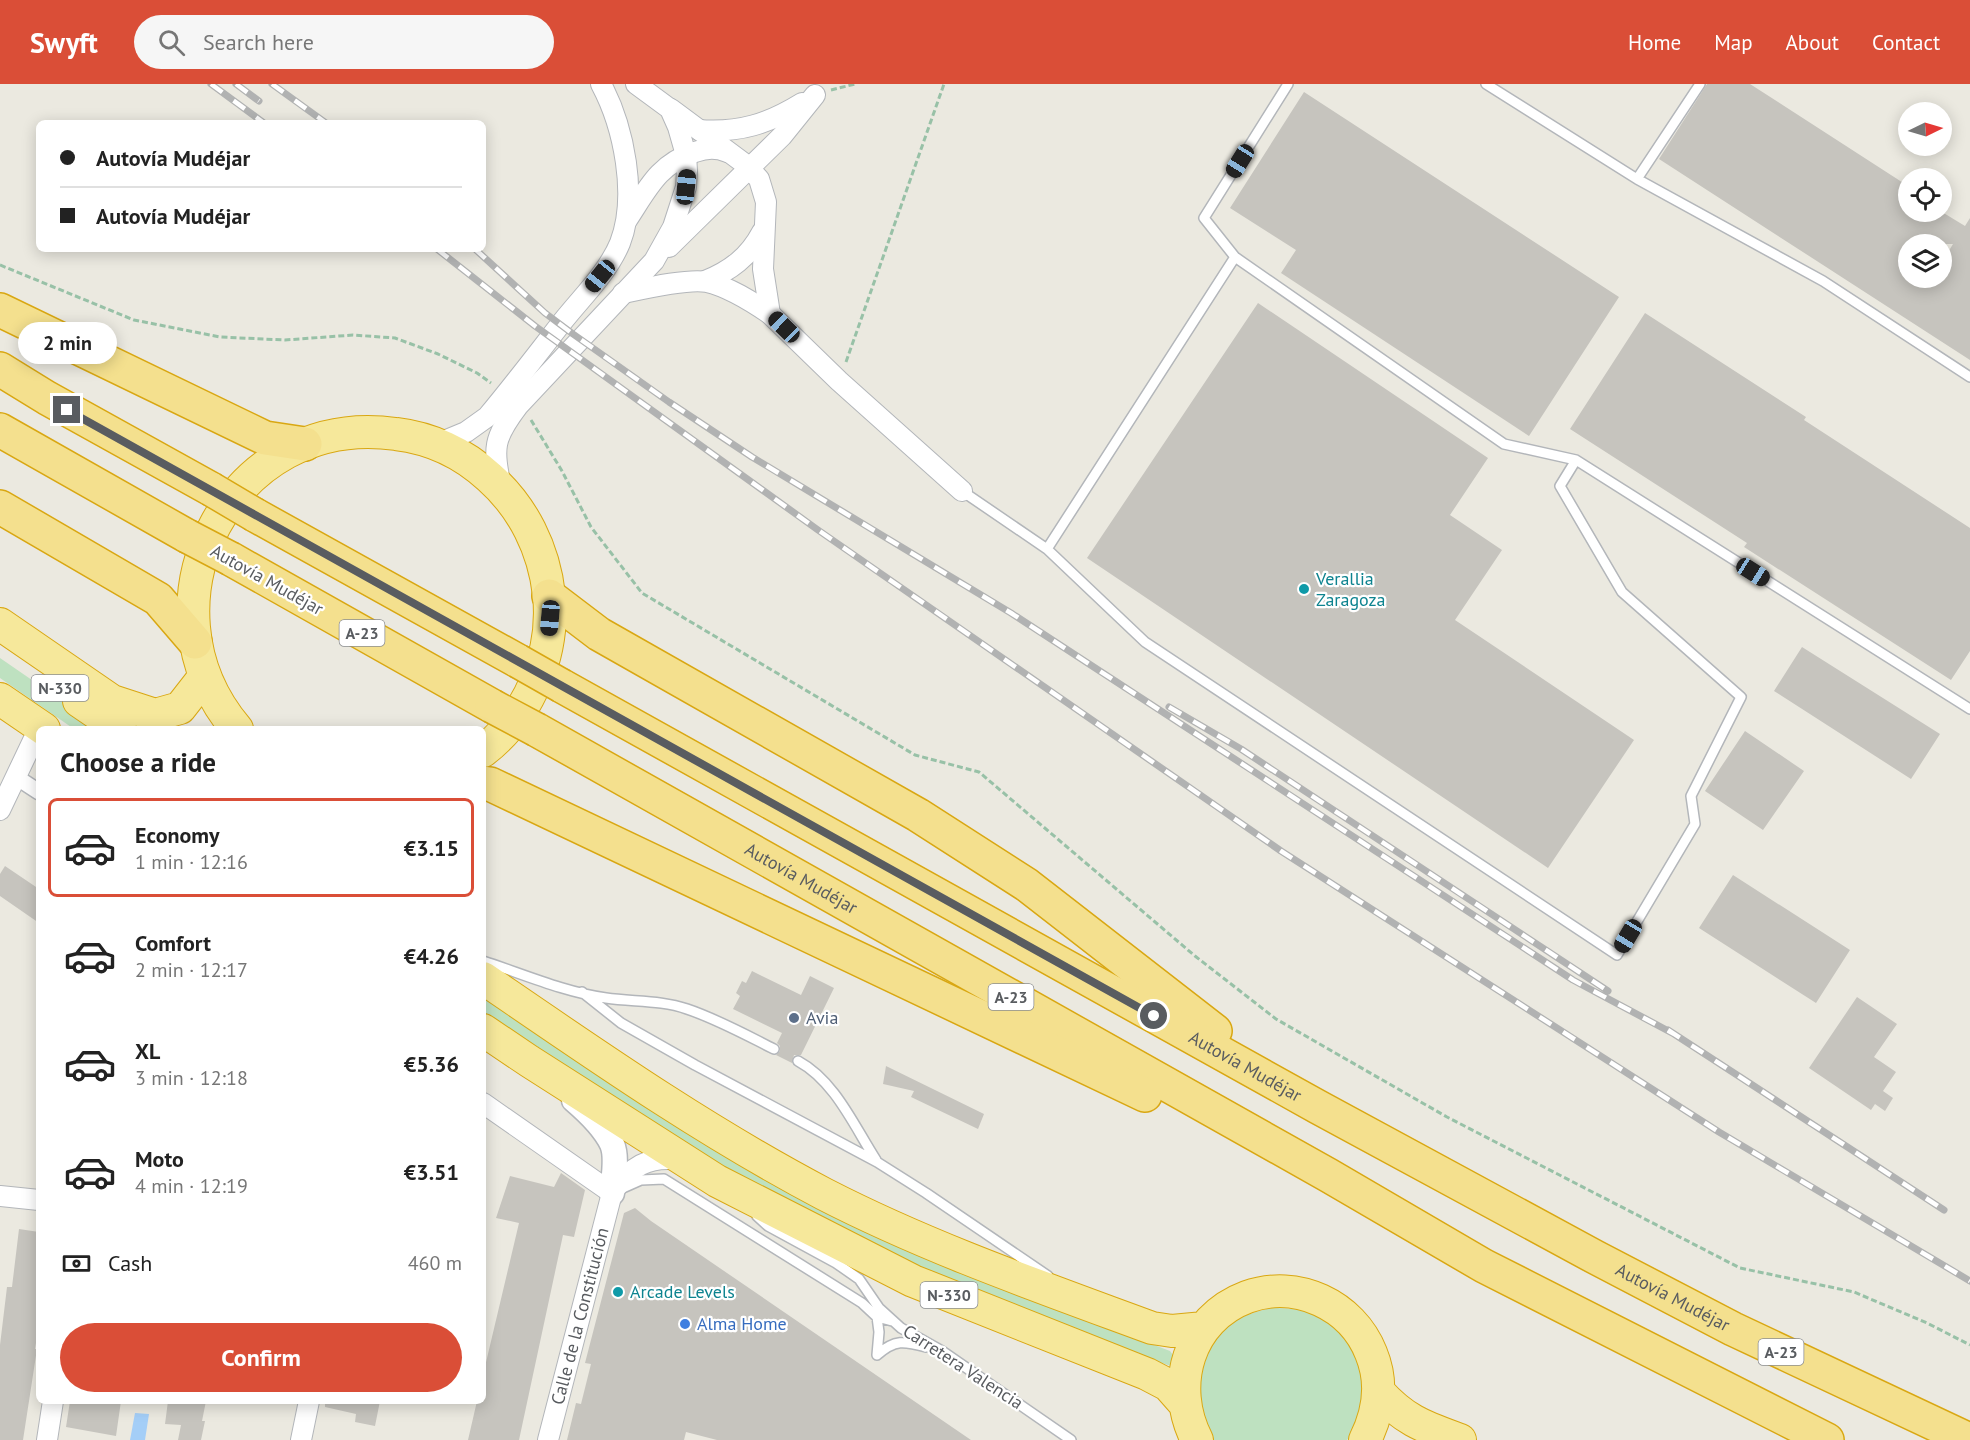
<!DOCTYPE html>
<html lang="en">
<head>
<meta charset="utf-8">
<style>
	:root { --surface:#fff; --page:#f6f6f6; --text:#222; --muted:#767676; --line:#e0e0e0; --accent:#da4e37 }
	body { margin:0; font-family:"PT Sans",sans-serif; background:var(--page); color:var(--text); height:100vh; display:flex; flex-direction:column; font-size:22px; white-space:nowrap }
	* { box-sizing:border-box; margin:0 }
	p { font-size:20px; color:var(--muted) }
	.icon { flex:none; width:33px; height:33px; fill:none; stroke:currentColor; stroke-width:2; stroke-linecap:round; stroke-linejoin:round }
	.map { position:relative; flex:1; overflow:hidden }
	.side { position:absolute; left:36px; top:642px; width:450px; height:678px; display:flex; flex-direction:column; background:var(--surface); border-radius:9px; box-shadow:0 3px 15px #0003 }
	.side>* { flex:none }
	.top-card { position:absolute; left:36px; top:36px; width:450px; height:132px; border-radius:9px; box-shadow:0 3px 15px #0003; display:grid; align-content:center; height:132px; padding:0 24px; background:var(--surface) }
	.needle { width:39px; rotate:85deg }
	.controls { position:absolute; left:1898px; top:18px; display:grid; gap:12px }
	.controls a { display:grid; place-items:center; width:54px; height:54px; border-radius:50%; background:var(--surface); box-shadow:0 3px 15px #0003; font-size:30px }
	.end { position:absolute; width:27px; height:27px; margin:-14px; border:8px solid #595c60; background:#fff; box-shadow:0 0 0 3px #fff }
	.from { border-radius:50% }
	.bubble { position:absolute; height:42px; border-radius:21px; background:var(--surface); box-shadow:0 3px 15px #0003; font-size:20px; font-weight:700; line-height:42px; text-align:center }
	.car { position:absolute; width:18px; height:36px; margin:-18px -9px; border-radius:8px; box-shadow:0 0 4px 2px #0007; background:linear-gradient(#222 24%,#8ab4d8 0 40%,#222 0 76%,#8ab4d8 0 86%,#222 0) }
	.top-card b { display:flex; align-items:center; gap:21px; height:57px; font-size:22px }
	.top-card b+b { border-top:2px solid var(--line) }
	.top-card i { width:15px; height:15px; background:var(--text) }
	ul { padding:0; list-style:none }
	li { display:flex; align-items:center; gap:18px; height:99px; margin:0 12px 9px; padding:0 12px; border:3px solid transparent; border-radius:9px }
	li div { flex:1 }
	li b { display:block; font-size:22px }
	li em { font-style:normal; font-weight:700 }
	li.active { border-color:var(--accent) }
	li>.icon { width:54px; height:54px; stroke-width:1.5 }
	h2 { padding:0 24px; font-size:27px; line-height:72px }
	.pay { display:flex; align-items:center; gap:15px; height:66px; padding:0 24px; font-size:22px }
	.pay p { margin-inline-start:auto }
	.cta { display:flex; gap:12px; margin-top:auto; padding:12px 24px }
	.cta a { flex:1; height:69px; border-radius:36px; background:var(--accent); color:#fff; font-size:24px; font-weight:700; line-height:69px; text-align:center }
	header { display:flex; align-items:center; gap:36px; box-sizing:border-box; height:84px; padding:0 30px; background:var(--accent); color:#fff }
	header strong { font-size:28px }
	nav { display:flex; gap:33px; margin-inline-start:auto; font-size:21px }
	.search { width:420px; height:54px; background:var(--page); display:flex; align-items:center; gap:15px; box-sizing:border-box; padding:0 21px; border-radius:33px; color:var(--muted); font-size:22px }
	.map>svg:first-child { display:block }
</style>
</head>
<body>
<header>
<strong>Swyft</strong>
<div class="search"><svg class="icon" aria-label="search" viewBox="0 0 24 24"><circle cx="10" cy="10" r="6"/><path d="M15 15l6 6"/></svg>Search here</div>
<nav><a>Home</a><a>Map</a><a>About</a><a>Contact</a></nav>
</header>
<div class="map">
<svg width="1970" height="1356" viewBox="0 0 1970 1356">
	<rect width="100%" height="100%" fill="#ebe9e0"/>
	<path fill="#bee1c0" d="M 0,574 L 103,645 L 74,645 L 0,594 Z
		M 483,908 L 1057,1224 L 1170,1267 L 1173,1271 L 1171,1282 L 1069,1248 L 852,1156 L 596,1012 L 483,931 Z
		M 1271,1224 C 1288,1224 1304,1225 1320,1233 C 1363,1256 1378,1318 1347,1356 L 1214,1356 C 1186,1325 1197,1273 1224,1245 C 1237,1233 1254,1228 1271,1224 Z"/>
	<path fill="#a4cef7" d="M 135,1329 L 149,1330 L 145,1356 L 130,1356 Z"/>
	<path fill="#c6c4be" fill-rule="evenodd" d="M 1707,0 L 1750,0 L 1908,102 L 1908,128 L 1942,128 L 1965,142 L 1970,134 L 1970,276 L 1659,75 ZM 1908,160 L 1953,160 L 1941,180 L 1941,194 L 1908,194 Z
		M 1304,8 L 1619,213 L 1529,352 L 1281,189 L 1296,166 L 1230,124 Z
		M 1258,219 L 1488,374 L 1450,431 L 1502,466 L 1455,536 L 1634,656 L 1548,784 L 1087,474 Z
		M 1645,229 L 1806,333 L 1804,336 L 1970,444 L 1970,567 L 1951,596 L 1744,463 L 1747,459 L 1570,345 Z
		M 1802,563 L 1940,650 L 1911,695 L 1774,607 Z
		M 1745,647 L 1804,687 L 1763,746 L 1705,707 Z
		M 5,782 L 39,805 L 39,839 L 0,812 L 0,790 Z
		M 1733,791 L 1850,866 L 1816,919 L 1699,844 Z
		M 752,887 L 801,911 L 810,892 L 834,904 L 801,971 L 794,971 L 792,979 L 776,971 L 780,967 L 780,962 L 777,959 L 782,949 L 733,925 L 740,912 L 736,909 L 742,897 L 746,899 Z
		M 1857,913 L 1897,940 L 1874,973 L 1896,988 L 1883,1007 L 1893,1014 L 1885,1027 L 1875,1020 L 1871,1026 L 1809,984 Z
		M 886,982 L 984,1030 L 978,1045 L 911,1013 L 914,1007 L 883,1000 Z
		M 561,1089 L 585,1106 L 574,1153 L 563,1151 L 519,1356 L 468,1356 L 477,1317 L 483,1317 L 483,1291 L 519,1139 L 496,1134 L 510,1092 L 554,1103 Z
		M 635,1124 L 651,1137 L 971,1356 L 717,1356 L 686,1348 L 684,1356 L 567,1356 L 576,1319 L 581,1320 L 591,1280 L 585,1279 L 624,1129 Z
		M 19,1145 L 39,1148 L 39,1241 L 35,1265 L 37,1265 L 23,1356 L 0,1356 L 0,1261 L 7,1203 L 12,1203 Z
		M 70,1317 L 121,1317 L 116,1352 L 66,1343 Z
		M 168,1317 L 206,1317 L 202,1337 L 205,1337 L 201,1356 L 178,1356 L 181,1341 L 165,1340 Z
		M 325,1317 L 380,1317 L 375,1342 L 355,1338 L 356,1330 L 325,1323 Z"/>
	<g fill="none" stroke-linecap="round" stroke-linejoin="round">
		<defs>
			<path id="service" d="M 1288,0 L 1204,134 L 1235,173 L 1504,360 L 1576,376 L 1970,625
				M 1486,0 L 1637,95 L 1823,197 L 1970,293
				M 1637,95 L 1700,0
				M 962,407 L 1047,465 L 1235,173
				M 1047,465 L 1145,558 L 1617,871 L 1695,740 L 1691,712 L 1741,613 L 1622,508 L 1560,402 L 1576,376
				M 483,877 C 523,890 564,908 606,914 C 633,918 661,916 687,925 C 717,935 746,951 774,965
				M 582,908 L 621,939 L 695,981 L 877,1078 L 926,1109 L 1048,1192
				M 798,977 C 835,997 854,1042 876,1076
				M 623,1104 L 641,1096 L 664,1095 L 862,1219 L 877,1233 L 892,1237
				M 757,1132 L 768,1142 L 836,1179 L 859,1195 L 879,1224 L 901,1244 L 942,1267 L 1071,1356
				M 877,1233 L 879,1248 L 877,1271
				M 877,1271 C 895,1255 904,1257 926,1263"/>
			<path id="pedestrian" d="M 16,693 L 39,708"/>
			<g id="minor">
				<path d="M 671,25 L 745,80 L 759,95 L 766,118 L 763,185 L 770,230"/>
				<path d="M 699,46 C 739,49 768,40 802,19"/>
				<path d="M 627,136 C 647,106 658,80 695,68 C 706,64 716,63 727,68"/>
				<path d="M 669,163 L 782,52 L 815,11"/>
				<path d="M 705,197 C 730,187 749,173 762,148"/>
				<path d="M 623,209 C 642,205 689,194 707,198 C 729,203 751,217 770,230 L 839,297 L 962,407"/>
				<path d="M 437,360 L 466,348 L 487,333 C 513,302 538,269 563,237 C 583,212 608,188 620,159 C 638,112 624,43 601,0"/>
				<path d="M 501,403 C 493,363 493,355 518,322 L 654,177 L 673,143 L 686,103 L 687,87 L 686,71 L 678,43 L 670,25 L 636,0"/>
				<path d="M 0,726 L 40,642"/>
				<path d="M 483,1019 L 612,1109"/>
				<path d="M 0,1112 L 39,1116"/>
				<path d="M 47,1356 L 53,1317"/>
				<path d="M 301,1356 L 309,1317"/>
				<path id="s1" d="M 548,1356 L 612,1109 C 630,1083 648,1071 681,1076"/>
			</g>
			<path id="tertiary" d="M 574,1016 C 588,1028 604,1043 612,1060 C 618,1074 613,1094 612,1109"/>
			<path id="trunk" d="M 0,540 L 112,617 L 155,631 L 180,624 L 205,592
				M 0,615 L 44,645
				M 79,617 L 120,645
				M 237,645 C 131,520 231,326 396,350 C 430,354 463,369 489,393 C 523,423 544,465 549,511 C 555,569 530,631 483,667
				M 483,894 C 594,970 704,1047 824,1110 C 929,1164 1041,1203 1152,1244 L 1172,1247 L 1204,1244
				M 483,946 L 529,977 L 717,1097 L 913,1197 L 1147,1290 L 1168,1301 L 1183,1318
				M 1379,1308 C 1405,1337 1425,1343 1460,1356
				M 1197,1356 C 1169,1302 1188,1235 1247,1213 C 1297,1195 1352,1221 1371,1269 C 1383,1298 1379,1328 1365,1356"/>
			<g id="motorway">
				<path d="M 0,226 L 265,354 L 305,360"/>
				<path d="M 0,285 L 47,314 L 211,405"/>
				<path d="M 0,346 L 187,452"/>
				<path d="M 0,423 L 158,515 L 195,558"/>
				<path d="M 255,431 L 518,577"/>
				<path d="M 231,475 L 492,622"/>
				<path d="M 549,512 L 599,550 L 918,731 L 1027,801 L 1215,947"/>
				<path id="s2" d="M 562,602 L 1318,1023 L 1595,1173 L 1733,1245 L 1969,1356"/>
				<path id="s3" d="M 537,646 L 1328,1091 L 1484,1182 L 1827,1356"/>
				<path d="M 483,699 L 490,700 L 1145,1011"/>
			</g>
		</defs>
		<use href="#service" stroke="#b3b6ba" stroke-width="12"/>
		<use href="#pedestrian" stroke="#b3b6ba" stroke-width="18"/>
		<use href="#minor" stroke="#b3b6ba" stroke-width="22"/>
		<use href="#tertiary" stroke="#b3b6ba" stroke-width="27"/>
		<use href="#trunk" stroke="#d9a712" stroke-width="34"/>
		<use href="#motorway" stroke="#d9a712" stroke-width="36"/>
		<path stroke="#98c1a7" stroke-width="3" stroke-dasharray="6 3" stroke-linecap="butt" d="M 831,6 L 855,0
			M 0,181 L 134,236 L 220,253 L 285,256 L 353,251 L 395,254 L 438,270 L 477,289 L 491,299
			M 846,278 L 944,0
			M 531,336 L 562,387 L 591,443 L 642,509 L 915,671 L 979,688 L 1195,872 L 1276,935 L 1447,1033 L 1740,1184 L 1854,1208 L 1927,1239 L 1970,1261"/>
		<use href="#service" stroke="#fff" stroke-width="9"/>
		<use href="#pedestrian" stroke="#fff" stroke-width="15"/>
		<use href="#minor" stroke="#fff" stroke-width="20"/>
		<use href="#tertiary" stroke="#fff" stroke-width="24"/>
		<use href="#trunk" stroke="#f6e89b" stroke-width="32"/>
		<use href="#motorway" stroke="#f4e08e" stroke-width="33"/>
		<defs>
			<path id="rail" d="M 211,0 L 264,39
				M 236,0 L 259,17
				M 272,0 L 326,39
				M 437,165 L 535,242 L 818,446 L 1281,767 L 1719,1048 L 1970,1197
				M 475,165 L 545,229 L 573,250 L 669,318 L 752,373 L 1011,529 L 1573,896 L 1674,950
				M 1169,623 L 1241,665 L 1608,907
				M 1668,946 L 1944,1126"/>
		</defs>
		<use href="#rail" stroke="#b1b2b2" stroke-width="7"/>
		<use href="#rail" stroke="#fff" stroke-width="4.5" stroke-dasharray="14" stroke-linecap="butt"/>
		<defs>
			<path id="motorway-bridge" d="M 211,405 L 255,431
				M 187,452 L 231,475
				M 518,577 L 562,602
				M 492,622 L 537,646"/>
		</defs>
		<use href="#motorway-bridge" stroke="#d9a712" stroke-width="36" stroke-linecap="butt"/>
		<use href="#motorway-bridge" stroke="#f4e08e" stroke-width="33"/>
	</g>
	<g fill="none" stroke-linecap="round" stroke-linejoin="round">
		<path stroke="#595c60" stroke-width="8" d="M 67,326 L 1154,932"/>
	</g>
	<g fill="#0f9aa8" stroke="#fff" stroke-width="2">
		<circle cx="1304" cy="505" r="6"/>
		<circle cx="618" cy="1208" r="6"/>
	</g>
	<circle fill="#5c6f8a" stroke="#fff" stroke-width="2" cx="794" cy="934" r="6"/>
	<circle fill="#3f7fe0" stroke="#fff" stroke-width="2" cx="685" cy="1240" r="6"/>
	<g text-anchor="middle" stroke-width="4.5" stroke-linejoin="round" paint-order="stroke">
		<g fill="#fff" stroke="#8b8d90" stroke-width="1.5">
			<rect x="339.5" y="536" width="45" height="26" rx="4.5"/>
			<rect x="31.5" y="591" width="57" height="26" rx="4.5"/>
			<rect x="988.5" y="900" width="45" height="26" rx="4.5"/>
			<rect x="920.5" y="1198" width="57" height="26" rx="4.5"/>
			<rect x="1758.5" y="1255" width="45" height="26" rx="4.5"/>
		</g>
		<g font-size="16" font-weight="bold" fill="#595c60">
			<text x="362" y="555">A-23</text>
			<text x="60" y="610">N-330</text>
			<text x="1011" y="919">A-23</text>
			<text x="949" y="1217">N-330</text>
			<text x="1781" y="1274">A-23</text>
		</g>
		<g font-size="18" fill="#0d838f" stroke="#fff" text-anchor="start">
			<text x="1316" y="501">Verallia<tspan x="1316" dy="21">Zaragoza</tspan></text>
			<text x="630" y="1214">Arcade Levels</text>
		</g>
		<g font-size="18" fill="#595c60" stroke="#fff">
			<text transform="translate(267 496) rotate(29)" y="6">Autovía Mudéjar</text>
			<text dy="6" stroke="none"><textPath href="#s3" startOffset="303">Autovía Mudéjar</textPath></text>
			<text dy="6" stroke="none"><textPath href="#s2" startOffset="782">Autovía Mudéjar</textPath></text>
			<text dy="6" stroke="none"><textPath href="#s2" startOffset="1268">Autovía Mudéjar</textPath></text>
			<text dy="6" stroke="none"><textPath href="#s1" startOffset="128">Calle de la Constitución</textPath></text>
			<text transform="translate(963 1283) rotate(33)" y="6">Carretera Valencia</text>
		</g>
		<g font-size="18" fill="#4e5e75" stroke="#fff" text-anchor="start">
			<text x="806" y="940">Avia</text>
		</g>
		<g font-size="18" fill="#366cbe" stroke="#fff" text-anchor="start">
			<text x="697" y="1246">Alma Home</text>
		</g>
	</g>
</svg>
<div class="controls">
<a><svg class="needle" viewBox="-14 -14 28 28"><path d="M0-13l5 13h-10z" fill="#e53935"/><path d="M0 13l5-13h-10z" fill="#767676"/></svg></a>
<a><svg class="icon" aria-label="locate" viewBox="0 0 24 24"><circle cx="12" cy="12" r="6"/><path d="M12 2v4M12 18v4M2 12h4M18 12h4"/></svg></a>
<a><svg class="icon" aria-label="layers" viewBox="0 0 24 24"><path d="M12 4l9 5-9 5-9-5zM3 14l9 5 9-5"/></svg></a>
</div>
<i class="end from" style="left:1154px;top:932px"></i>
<i class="end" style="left:67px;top:326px"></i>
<div class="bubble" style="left:18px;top:238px;width:99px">2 min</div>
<i class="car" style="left:1240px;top:77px;rotate:212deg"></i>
<i class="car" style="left:686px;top:103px;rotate:6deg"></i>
<i class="car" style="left:600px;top:192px;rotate:219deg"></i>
<i class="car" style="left:784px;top:243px;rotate:314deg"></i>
<i class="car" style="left:1753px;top:488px;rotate:122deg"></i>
<i class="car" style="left:550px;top:534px;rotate:185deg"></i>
<i class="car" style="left:1628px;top:852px;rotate:211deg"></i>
<div class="top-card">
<b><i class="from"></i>Autovía Mudéjar</b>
<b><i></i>Autovía Mudéjar</b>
</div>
<section class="side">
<h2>Choose a ride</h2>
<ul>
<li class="active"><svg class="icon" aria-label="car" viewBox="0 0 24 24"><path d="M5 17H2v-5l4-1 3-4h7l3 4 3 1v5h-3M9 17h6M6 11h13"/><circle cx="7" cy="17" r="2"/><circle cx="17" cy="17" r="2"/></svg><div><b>Economy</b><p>1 min · 12:16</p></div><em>€3.15</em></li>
<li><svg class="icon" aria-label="car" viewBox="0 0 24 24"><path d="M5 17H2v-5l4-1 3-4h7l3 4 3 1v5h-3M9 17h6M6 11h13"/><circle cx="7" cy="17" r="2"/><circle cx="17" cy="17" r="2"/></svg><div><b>Comfort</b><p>2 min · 12:17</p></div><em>€4.26</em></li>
<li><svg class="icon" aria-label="car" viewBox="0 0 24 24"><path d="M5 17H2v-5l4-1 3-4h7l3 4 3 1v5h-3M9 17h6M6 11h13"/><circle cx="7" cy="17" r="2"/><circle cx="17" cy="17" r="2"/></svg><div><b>XL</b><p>3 min · 12:18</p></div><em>€5.36</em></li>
<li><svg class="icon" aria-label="car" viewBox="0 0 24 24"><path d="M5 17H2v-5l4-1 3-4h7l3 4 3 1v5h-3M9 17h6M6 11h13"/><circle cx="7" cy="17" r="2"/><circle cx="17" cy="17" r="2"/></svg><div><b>Moto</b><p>4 min · 12:19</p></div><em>€3.51</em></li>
</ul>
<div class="pay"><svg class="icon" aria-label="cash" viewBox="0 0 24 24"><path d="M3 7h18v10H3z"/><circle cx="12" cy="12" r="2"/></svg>Cash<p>460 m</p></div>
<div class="cta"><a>Confirm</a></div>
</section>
</div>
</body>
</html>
